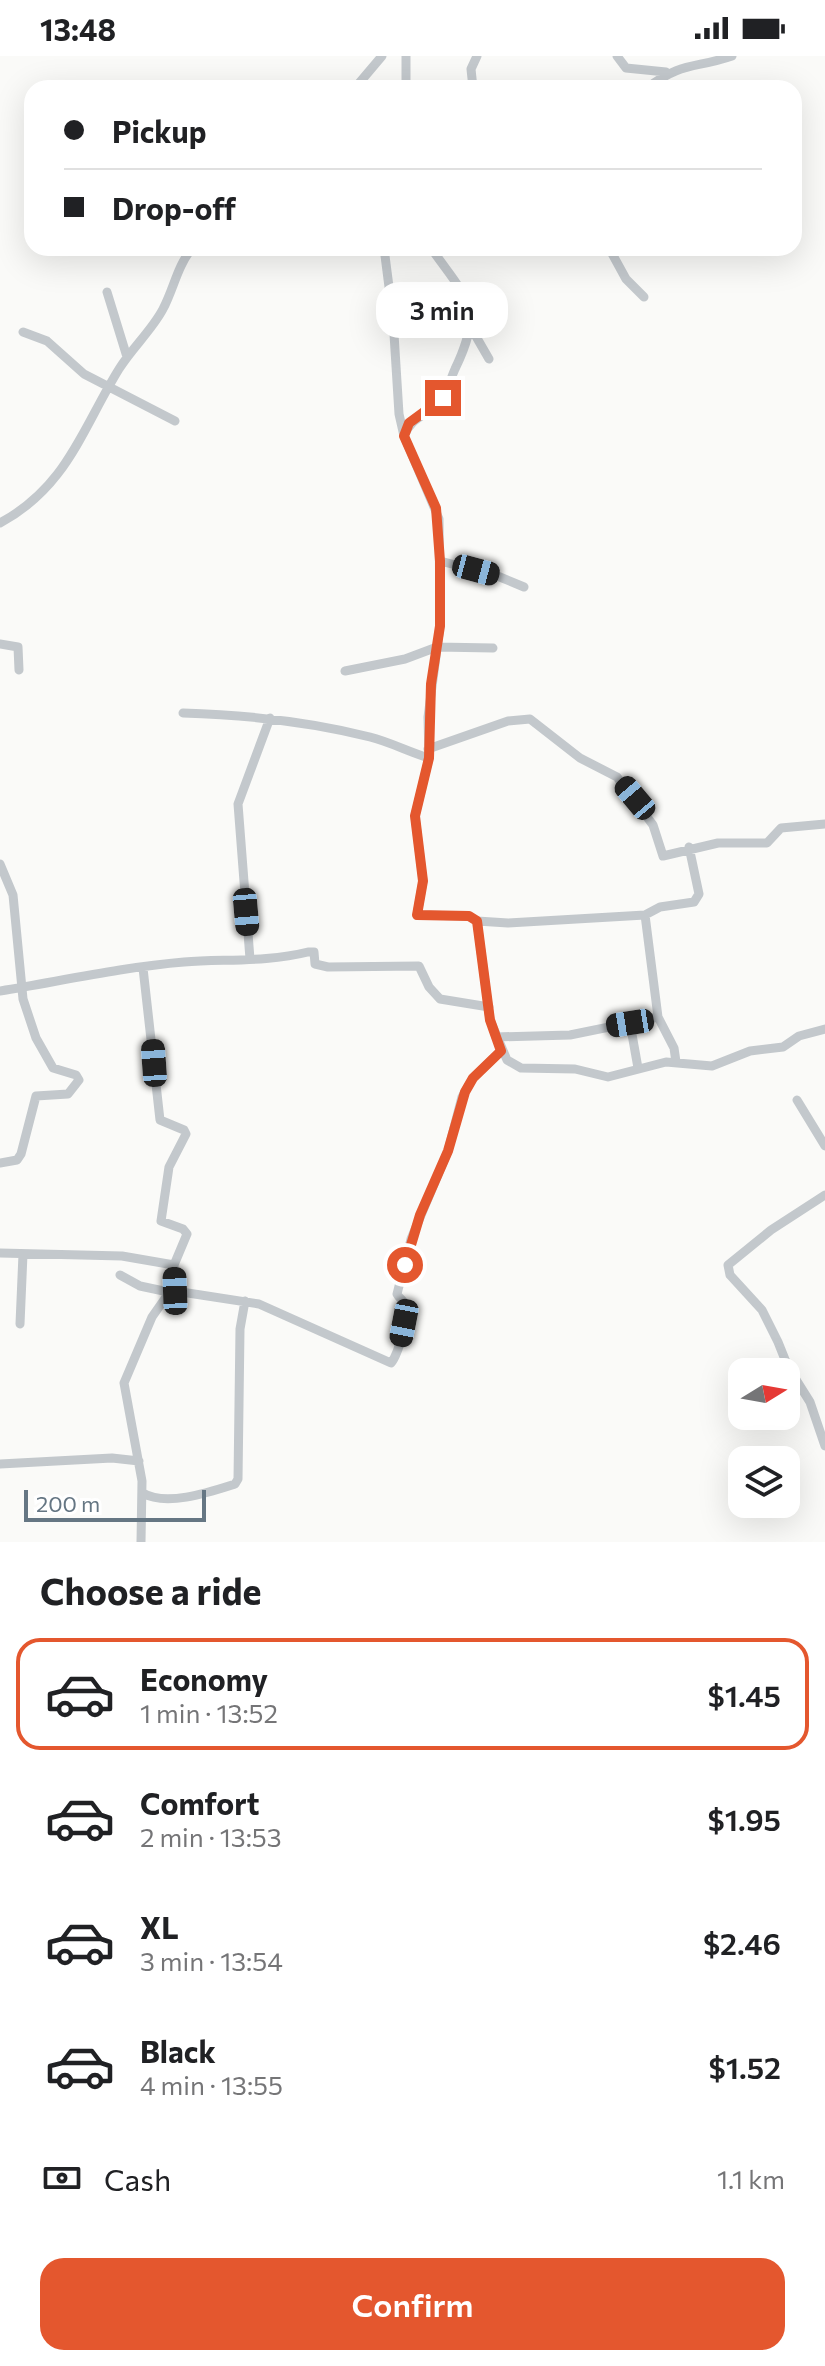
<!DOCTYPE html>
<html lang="en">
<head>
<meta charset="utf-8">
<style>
	:root { --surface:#fff; --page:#f6f6f6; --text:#202124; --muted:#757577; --line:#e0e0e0; --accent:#e4572e }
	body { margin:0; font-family:Commissioner,sans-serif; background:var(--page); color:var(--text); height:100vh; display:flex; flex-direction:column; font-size:30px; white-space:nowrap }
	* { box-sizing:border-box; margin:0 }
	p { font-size:26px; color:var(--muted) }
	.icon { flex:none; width:44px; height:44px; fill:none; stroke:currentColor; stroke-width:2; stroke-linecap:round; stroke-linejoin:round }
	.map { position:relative; height:1486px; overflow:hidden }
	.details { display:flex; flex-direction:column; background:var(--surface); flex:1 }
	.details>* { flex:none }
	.banner { position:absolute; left:24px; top:24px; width:778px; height:176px; border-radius:24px; box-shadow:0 8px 32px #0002; display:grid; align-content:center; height:176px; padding:0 40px; background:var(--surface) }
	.needle { width:52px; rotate:79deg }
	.buttons { position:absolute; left:728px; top:1302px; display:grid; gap:16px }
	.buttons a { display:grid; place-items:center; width:72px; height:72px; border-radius:16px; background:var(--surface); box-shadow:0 8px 32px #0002; font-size:40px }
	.scale { position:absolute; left:24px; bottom:20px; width:182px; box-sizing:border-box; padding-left:8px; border:4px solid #657683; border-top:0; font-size:22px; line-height:28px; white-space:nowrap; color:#657683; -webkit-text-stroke:6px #fff; paint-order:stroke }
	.end { position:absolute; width:36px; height:36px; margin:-18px; border:10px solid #e4572e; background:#fff; box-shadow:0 0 0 4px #fff }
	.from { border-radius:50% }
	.bubble { position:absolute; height:56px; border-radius:24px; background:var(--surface); box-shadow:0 8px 32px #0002; font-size:26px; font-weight:600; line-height:56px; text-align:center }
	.car { position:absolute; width:24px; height:48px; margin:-24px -12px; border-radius:10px; box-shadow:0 0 6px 2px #0007; background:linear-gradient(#222 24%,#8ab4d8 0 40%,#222 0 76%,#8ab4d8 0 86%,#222 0) }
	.banner b { display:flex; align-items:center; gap:28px; height:76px; font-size:30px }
	.banner b+b { border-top:2px solid var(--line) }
	.banner i { width:20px; height:20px; background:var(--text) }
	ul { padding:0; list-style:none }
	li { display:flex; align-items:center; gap:24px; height:112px; margin:0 16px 12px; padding:0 24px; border:4px solid transparent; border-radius:24px }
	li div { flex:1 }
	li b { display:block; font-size:30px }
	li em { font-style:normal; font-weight:600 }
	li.active { border-color:var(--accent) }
	li>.icon { width:72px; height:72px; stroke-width:1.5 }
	h2 { padding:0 40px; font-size:36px; line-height:96px }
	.pay { display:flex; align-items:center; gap:20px; height:88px; padding:0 40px; font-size:30px }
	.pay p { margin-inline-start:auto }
	.primary-button { display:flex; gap:16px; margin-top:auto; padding:16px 40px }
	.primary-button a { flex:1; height:92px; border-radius:24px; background:var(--accent); color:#fff; font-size:32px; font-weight:600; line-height:92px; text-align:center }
	.status { display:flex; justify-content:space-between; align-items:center; height:56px; padding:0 40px; background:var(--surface); direction:ltr }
	.status svg { height:22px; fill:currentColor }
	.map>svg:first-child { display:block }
</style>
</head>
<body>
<div class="status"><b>13:48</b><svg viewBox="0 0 49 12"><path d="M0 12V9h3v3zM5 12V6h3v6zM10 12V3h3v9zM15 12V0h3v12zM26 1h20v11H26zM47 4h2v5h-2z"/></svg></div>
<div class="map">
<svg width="825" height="1486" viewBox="0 0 825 1486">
	<rect width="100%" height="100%" fill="#fafaf8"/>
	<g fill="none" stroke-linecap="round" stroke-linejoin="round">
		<path stroke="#c3c8cc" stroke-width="9" d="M 406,0 L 406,32
			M 617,0 L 626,12 L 666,16
			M 355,32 L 382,0
			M 473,32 L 471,13 L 477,0
			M 647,32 C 683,5 694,13 732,0
			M 384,192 L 393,262 L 399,358 L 404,380 L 439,463 L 440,570 L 428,661 L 429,702 L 415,760 L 423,825 L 417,859 L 469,860 L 477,865 L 490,964 L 507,1004 L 521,1012 L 575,1013 L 608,1021 L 666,1006 L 712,1010 L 750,995 L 783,991 L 799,980 L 825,973
			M 609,192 L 626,223 L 644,241
			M 107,236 L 127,301
			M 470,270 L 489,303
			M 23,276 L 47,285 L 84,318 L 175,365
			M 404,380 C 411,361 426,360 439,347 C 447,338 450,324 455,313 C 485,251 466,242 431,192
			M 0,467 C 67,431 82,373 119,313 C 132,292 152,274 163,253 C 174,232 177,211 192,192
			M 440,505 L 495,519 L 524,531
			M 0,588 L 18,591 L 19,614
			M 345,615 L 405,603 L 437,591 L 493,592
			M 183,657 C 247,659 308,665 370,681 C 390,686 409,696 429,702
			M 428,693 L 508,665 L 530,663 L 580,702 L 617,721 L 653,769 L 663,800 L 718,787 L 767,787 L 781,772 L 825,768
			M 0,808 L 13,839 L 23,943 L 36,982 L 53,1012 L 76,1019 L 79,1024 L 68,1038 L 36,1040 L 21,1098 L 17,1104 L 0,1107
			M 645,859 L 658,961 L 674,992 L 676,1006
			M 477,865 L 508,867 L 645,859 L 660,851 L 694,846 L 699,838 L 689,791
			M 250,903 L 238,748 L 270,662
			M 0,935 C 61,925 123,911 184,906 C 226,903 268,906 308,896 L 314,896 L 315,908 L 328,911 L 419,910 L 429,931 L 440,943 L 489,951
			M 630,967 L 638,1012
			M 496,981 L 570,979 L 658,961
			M 797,1044 L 825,1090
			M 825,1139 L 771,1174 L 728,1209 L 730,1219 L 762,1254 L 778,1286 L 788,1311 L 810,1346 L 825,1390
			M 0,1197 L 122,1200 L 174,1209
			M 120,1219 L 140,1230 L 173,1237
			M 175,1235 L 259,1248 L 391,1307 C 398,1299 410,1258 405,1248 C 403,1244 399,1242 397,1238 L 411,1183 L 448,1095 L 462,1041 L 473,1022 L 501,995
			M 20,1268 L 23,1198
			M 0,1408 L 112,1402 L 139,1405
			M 143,1437 C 166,1451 210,1436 235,1428 L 238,1423 L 240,1273 L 245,1245
			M 141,1486 L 142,1425 L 124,1327 L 152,1261 L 166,1241 L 175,1235 L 174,1209 L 187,1178 L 183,1173 L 161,1165 L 169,1111 L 186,1078 L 184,1074 L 160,1064 L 143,912"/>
	</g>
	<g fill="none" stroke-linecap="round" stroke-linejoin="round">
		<path stroke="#e4572e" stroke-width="10" d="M 405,1209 L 420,1159 L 448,1095 L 465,1036 L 473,1022 L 501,995 L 490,964 L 477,865 L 469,860 L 417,859 L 423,825 L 415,760 L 429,702 L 431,628 L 440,570 L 440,505 L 436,452 L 404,380 L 409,367 L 443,342"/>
	</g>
</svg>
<div class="buttons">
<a><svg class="needle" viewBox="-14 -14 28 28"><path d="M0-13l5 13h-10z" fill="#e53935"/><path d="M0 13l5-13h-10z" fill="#757577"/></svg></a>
<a><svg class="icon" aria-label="layers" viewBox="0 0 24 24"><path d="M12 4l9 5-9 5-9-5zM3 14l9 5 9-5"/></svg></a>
</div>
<div class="scale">200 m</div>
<i class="end from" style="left:405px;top:1209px"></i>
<i class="end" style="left:443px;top:342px"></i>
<div class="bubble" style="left:376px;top:226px;width:132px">3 min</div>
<i class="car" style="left:476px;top:514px;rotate:105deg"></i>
<i class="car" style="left:635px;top:742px;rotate:320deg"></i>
<i class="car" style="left:246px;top:856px;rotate:175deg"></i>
<i class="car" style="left:630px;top:967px;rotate:261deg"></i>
<i class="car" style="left:154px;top:1007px;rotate:356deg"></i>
<i class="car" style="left:175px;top:1235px;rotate:358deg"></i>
<i class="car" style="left:404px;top:1267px;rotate:191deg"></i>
<div class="banner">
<b><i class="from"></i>Pickup</b>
<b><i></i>Drop-off</b>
</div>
</div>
<section class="details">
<h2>Choose a ride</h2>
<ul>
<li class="active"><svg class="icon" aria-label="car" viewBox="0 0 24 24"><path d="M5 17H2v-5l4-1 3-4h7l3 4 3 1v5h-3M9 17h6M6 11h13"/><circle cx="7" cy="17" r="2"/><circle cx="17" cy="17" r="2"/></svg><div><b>Economy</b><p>1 min · 13:52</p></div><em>$1.45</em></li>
<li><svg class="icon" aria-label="car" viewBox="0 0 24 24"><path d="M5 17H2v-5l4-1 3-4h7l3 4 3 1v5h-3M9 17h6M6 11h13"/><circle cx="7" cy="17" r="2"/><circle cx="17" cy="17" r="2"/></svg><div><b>Comfort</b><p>2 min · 13:53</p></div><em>$1.95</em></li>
<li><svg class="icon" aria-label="car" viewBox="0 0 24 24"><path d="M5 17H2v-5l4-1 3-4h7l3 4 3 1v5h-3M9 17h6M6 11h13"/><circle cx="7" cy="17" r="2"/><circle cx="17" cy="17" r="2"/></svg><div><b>XL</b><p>3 min · 13:54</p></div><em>$2.46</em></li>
<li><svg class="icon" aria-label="car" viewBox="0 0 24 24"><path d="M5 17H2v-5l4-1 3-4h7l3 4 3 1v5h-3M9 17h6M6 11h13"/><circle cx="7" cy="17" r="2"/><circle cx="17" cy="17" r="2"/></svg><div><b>Black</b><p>4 min · 13:55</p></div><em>$1.52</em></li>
</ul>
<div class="pay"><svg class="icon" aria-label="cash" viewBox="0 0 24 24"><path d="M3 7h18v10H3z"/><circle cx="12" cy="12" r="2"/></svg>Cash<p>1.1 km</p></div>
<div class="primary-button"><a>Confirm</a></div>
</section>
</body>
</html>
